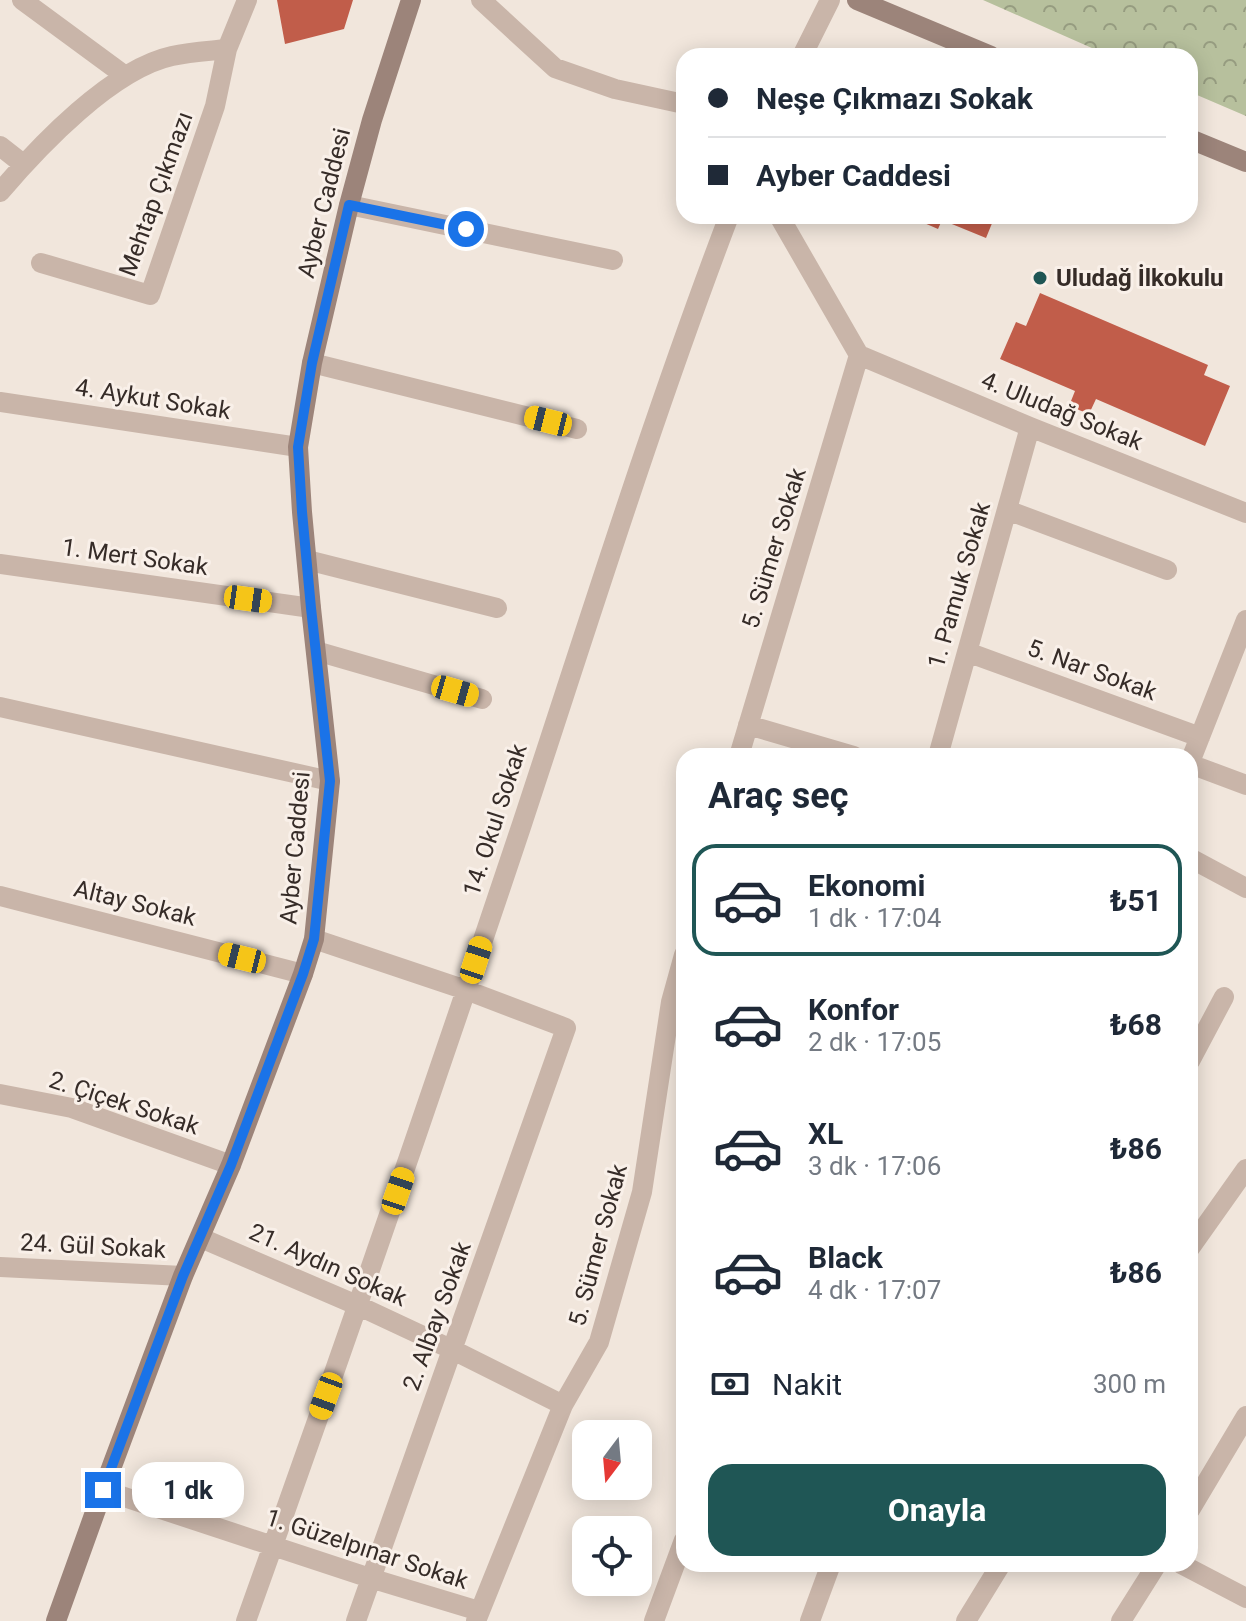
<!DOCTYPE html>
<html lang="tr">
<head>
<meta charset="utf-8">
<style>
	:root { --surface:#fff; --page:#f2f2f3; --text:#1f2937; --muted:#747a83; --line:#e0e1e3; --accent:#1f5655 }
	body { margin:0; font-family:Roboto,sans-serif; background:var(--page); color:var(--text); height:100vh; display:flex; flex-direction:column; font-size:30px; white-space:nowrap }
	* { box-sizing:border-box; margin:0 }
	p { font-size:26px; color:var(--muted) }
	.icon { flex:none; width:44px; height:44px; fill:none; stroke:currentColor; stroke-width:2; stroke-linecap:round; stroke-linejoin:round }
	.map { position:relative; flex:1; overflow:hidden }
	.panel { position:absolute; left:676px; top:748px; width:522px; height:824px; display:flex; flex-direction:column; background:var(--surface); border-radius:24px; box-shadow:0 4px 20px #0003 }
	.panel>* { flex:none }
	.hud { position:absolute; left:676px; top:48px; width:522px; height:176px; border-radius:24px; box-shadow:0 4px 20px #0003; display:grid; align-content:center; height:176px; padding:0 32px; background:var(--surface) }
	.needle { width:52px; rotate:196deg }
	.fabs { position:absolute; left:572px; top:1420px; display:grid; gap:16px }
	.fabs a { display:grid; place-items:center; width:80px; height:80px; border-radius:16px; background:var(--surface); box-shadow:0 4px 20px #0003; font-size:40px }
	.end { position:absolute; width:36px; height:36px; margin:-18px; border:10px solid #1a73e8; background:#fff; box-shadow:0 0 0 4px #fff }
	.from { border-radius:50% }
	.bubble { position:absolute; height:56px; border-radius:24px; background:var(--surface); box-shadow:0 4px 20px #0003; font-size:26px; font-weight:700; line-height:56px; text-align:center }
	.car { position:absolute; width:24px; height:48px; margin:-24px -12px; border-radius:10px; box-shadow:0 0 6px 2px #0007; background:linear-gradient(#f5c518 24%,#345 0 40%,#f5c518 0 76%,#345 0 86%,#f5c518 0) }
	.hud b { display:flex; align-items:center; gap:28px; height:76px; font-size:30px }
	.hud b+b { border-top:2px solid var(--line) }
	.hud i { width:20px; height:20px; background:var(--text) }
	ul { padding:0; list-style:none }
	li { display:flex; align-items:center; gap:24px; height:112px; margin:0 16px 12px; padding:0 16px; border:4px solid transparent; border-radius:24px }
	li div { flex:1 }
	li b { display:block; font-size:30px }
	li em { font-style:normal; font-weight:700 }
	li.selected { border-color:var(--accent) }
	li>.icon { width:72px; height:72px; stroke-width:1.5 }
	h2 { padding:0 32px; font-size:36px; line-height:96px }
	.pay { display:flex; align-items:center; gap:20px; height:88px; padding:0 32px; font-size:30px }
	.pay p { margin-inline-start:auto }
	.cta { display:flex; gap:16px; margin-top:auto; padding:16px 32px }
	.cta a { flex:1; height:92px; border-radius:24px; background:var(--accent); color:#fff; font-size:32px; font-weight:700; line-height:92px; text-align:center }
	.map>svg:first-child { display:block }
</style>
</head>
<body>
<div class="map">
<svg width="1246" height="1621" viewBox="0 0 1246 1621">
	<defs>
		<pattern id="forest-crowns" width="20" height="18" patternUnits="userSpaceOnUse" patternTransform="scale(2)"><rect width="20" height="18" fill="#b7c09d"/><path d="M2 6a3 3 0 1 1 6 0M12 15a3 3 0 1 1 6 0" fill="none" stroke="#969c80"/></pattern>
	</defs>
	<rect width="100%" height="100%" fill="#f1e6dc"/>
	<path fill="url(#forest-crowns)" d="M 983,0 L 1246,0 L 1246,116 L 1190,92 L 1190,56 L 1110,56 Z"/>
	<path fill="#c15d4a" d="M 277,0 L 353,0 L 344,29 L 285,44 Z
		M 908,216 L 995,216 L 986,238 L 942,220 L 938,229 Z
		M 1040,293 L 1208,365 L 1204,375 L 1230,386 L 1205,446 L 1096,399 L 1089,414 L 1069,406 L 1075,391 L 1000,359 L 1016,322 L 1026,326 Z"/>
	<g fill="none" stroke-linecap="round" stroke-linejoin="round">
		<path stroke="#c9b5a9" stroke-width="20" d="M 22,0 L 124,75
			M 481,0 L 555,68 L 615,89 L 684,104
			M 802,56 L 830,0
			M 0,146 L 23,164
			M 0,192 C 39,146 112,69 172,56 C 190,52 209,51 227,49 L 247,0
			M 349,205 L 613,260
			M 779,216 L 859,355
			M 41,263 L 150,295 L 215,106 L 227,49
			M 859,355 L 1030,427 L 1246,513
			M 312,363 L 577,429
			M 0,402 L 298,447
			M 1007,510 L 1167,570
			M 307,560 L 497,608
			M 0,564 L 311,608
			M 316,651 L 482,699
			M 967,652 L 1200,737
			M 0,707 L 330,781
			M 748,725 L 854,756
			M 739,756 L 859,355
			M 938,756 L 1030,427
			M 1190,762 L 1246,620
			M 1190,764 L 1246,785
			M 1190,858 L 1246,888
			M 0,896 L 303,974
			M 314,939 L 466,990 L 566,1028 L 356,1621
			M 1190,1061 L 1224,997
			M 0,1094 L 72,1108 L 231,1165
			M 201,1238 L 359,1306 L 453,1350 L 563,1405
			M 1190,1248 L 1246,1169
			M 0,1267 L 183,1276
			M 103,1490 L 370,1578 L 479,1611
			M 1190,1510 L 1246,1416
			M 1181,1564 L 1246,1598
			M 246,1621 C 341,1356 433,1090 522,824 C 589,621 653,416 729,216
			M 476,1621 L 563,1405 L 599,1342 L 642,1192 L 671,1002 L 684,955
			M 654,1621 L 684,1540
			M 810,1621 L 831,1564
			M 966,1621 L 1001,1564
			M 1121,1621 L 1157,1564"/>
		<path stroke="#9c847a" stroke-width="20" d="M 857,0 L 991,56
			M 1190,139 L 1246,162
			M 56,1621 L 103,1490 L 183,1276 L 231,1165 L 303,974 L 314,939 L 330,781 L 311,608 L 302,512 L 298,447 L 312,363 L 349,205 L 372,120 L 411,0"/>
	</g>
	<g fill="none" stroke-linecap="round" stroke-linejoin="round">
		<path stroke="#1a73e8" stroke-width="10" d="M 103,1490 L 183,1276 L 231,1165 L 303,974 L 314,939 L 330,781 L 311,608 L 302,512 L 298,447 L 312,363 L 349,205 L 466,229"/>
	</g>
	<circle fill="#1f5655" stroke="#f9f0e9" stroke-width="3" cx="1040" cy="278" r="8"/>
	<g text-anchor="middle" stroke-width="6" stroke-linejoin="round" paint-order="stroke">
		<g font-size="24" fill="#362c28" stroke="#f9f0e9">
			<text transform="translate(156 194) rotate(-70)" y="8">Mehtap Çıkmazı</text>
			<text transform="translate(324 203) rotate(-76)" y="8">Ayber Caddesi</text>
			<text transform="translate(153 399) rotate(9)" y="8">4. Aykut Sokak</text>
			<text transform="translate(1062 411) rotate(22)" y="8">4. Uludağ Sokak</text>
			<text transform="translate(774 548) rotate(-73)" y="8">5. Sümer Sokak</text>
			<text transform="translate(135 557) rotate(8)" y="8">1. Mert Sokak</text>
			<text transform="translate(959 585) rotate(-74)" y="8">1. Pamuk Sokak</text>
			<text transform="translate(1092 670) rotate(20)" y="8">5. Nar Sokak</text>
			<text transform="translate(495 820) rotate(-72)" y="8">14. Okul Sokak</text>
			<text transform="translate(295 848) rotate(-85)" y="8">Ayber Caddesi</text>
			<text transform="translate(135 903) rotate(14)" y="8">Altay Sokak</text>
			<text transform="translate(124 1103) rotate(18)" y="8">2. Çiçek Sokak</text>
			<text transform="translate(598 1245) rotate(-75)" y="8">5. Sümer Sokak</text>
			<text transform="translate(93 1246) rotate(3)" y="8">24. Gül Sokak</text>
			<text transform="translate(328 1265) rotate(24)" y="8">21. Aydın Sokak</text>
			<text transform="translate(437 1316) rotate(-70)" y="8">2. Albay Sokak</text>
			<text transform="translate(367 1549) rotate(18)" y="8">1. Güzelpınar Sokak</text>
		</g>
		<g font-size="24" font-weight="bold" fill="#362c28" stroke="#f9f0e9" text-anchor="start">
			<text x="1056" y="286">Uludağ İlkokulu</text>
		</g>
	</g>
</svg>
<div class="fabs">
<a><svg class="needle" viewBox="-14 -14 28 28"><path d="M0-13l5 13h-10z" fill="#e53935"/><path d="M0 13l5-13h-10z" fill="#747a83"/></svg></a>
<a><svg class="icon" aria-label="locate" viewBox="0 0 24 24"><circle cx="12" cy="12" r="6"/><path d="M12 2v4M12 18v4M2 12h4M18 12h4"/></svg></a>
</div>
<i class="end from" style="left:466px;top:229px"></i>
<i class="end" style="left:103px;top:1490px"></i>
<div class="bubble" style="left:132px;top:1462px;width:112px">1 dk</div>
<i class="car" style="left:548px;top:421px;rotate:284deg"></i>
<i class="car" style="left:248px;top:599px;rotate:98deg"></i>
<i class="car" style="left:455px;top:691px;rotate:106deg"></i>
<i class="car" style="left:242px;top:958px;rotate:284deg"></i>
<i class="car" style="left:476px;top:960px;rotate:18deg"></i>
<i class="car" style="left:398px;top:1191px;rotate:19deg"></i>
<i class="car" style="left:326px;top:1396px;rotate:200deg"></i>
<div class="hud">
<b><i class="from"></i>Neşe Çıkmazı Sokak</b>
<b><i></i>Ayber Caddesi</b>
</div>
<section class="panel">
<h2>Araç seç</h2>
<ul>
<li class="selected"><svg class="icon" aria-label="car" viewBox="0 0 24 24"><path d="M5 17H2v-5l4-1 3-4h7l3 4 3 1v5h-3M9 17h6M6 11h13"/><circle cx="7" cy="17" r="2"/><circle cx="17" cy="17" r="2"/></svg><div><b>Ekonomi</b><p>1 dk · 17:04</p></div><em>₺51</em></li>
<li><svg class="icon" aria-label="car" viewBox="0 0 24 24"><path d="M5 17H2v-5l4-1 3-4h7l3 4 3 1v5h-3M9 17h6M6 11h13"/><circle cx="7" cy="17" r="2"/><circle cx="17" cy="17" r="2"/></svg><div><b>Konfor</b><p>2 dk · 17:05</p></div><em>₺68</em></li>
<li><svg class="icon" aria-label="car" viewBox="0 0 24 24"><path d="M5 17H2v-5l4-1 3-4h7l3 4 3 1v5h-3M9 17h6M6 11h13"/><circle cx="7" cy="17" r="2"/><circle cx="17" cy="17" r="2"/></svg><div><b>XL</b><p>3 dk · 17:06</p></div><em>₺86</em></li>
<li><svg class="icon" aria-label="car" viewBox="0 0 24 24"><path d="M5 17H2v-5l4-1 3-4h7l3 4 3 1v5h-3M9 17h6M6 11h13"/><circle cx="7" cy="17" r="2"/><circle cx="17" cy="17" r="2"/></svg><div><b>Black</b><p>4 dk · 17:07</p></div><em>₺86</em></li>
</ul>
<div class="pay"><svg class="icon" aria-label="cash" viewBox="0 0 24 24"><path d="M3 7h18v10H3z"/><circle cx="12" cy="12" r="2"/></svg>Nakit<p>300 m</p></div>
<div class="cta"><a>Onayla</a></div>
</section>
</div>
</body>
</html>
